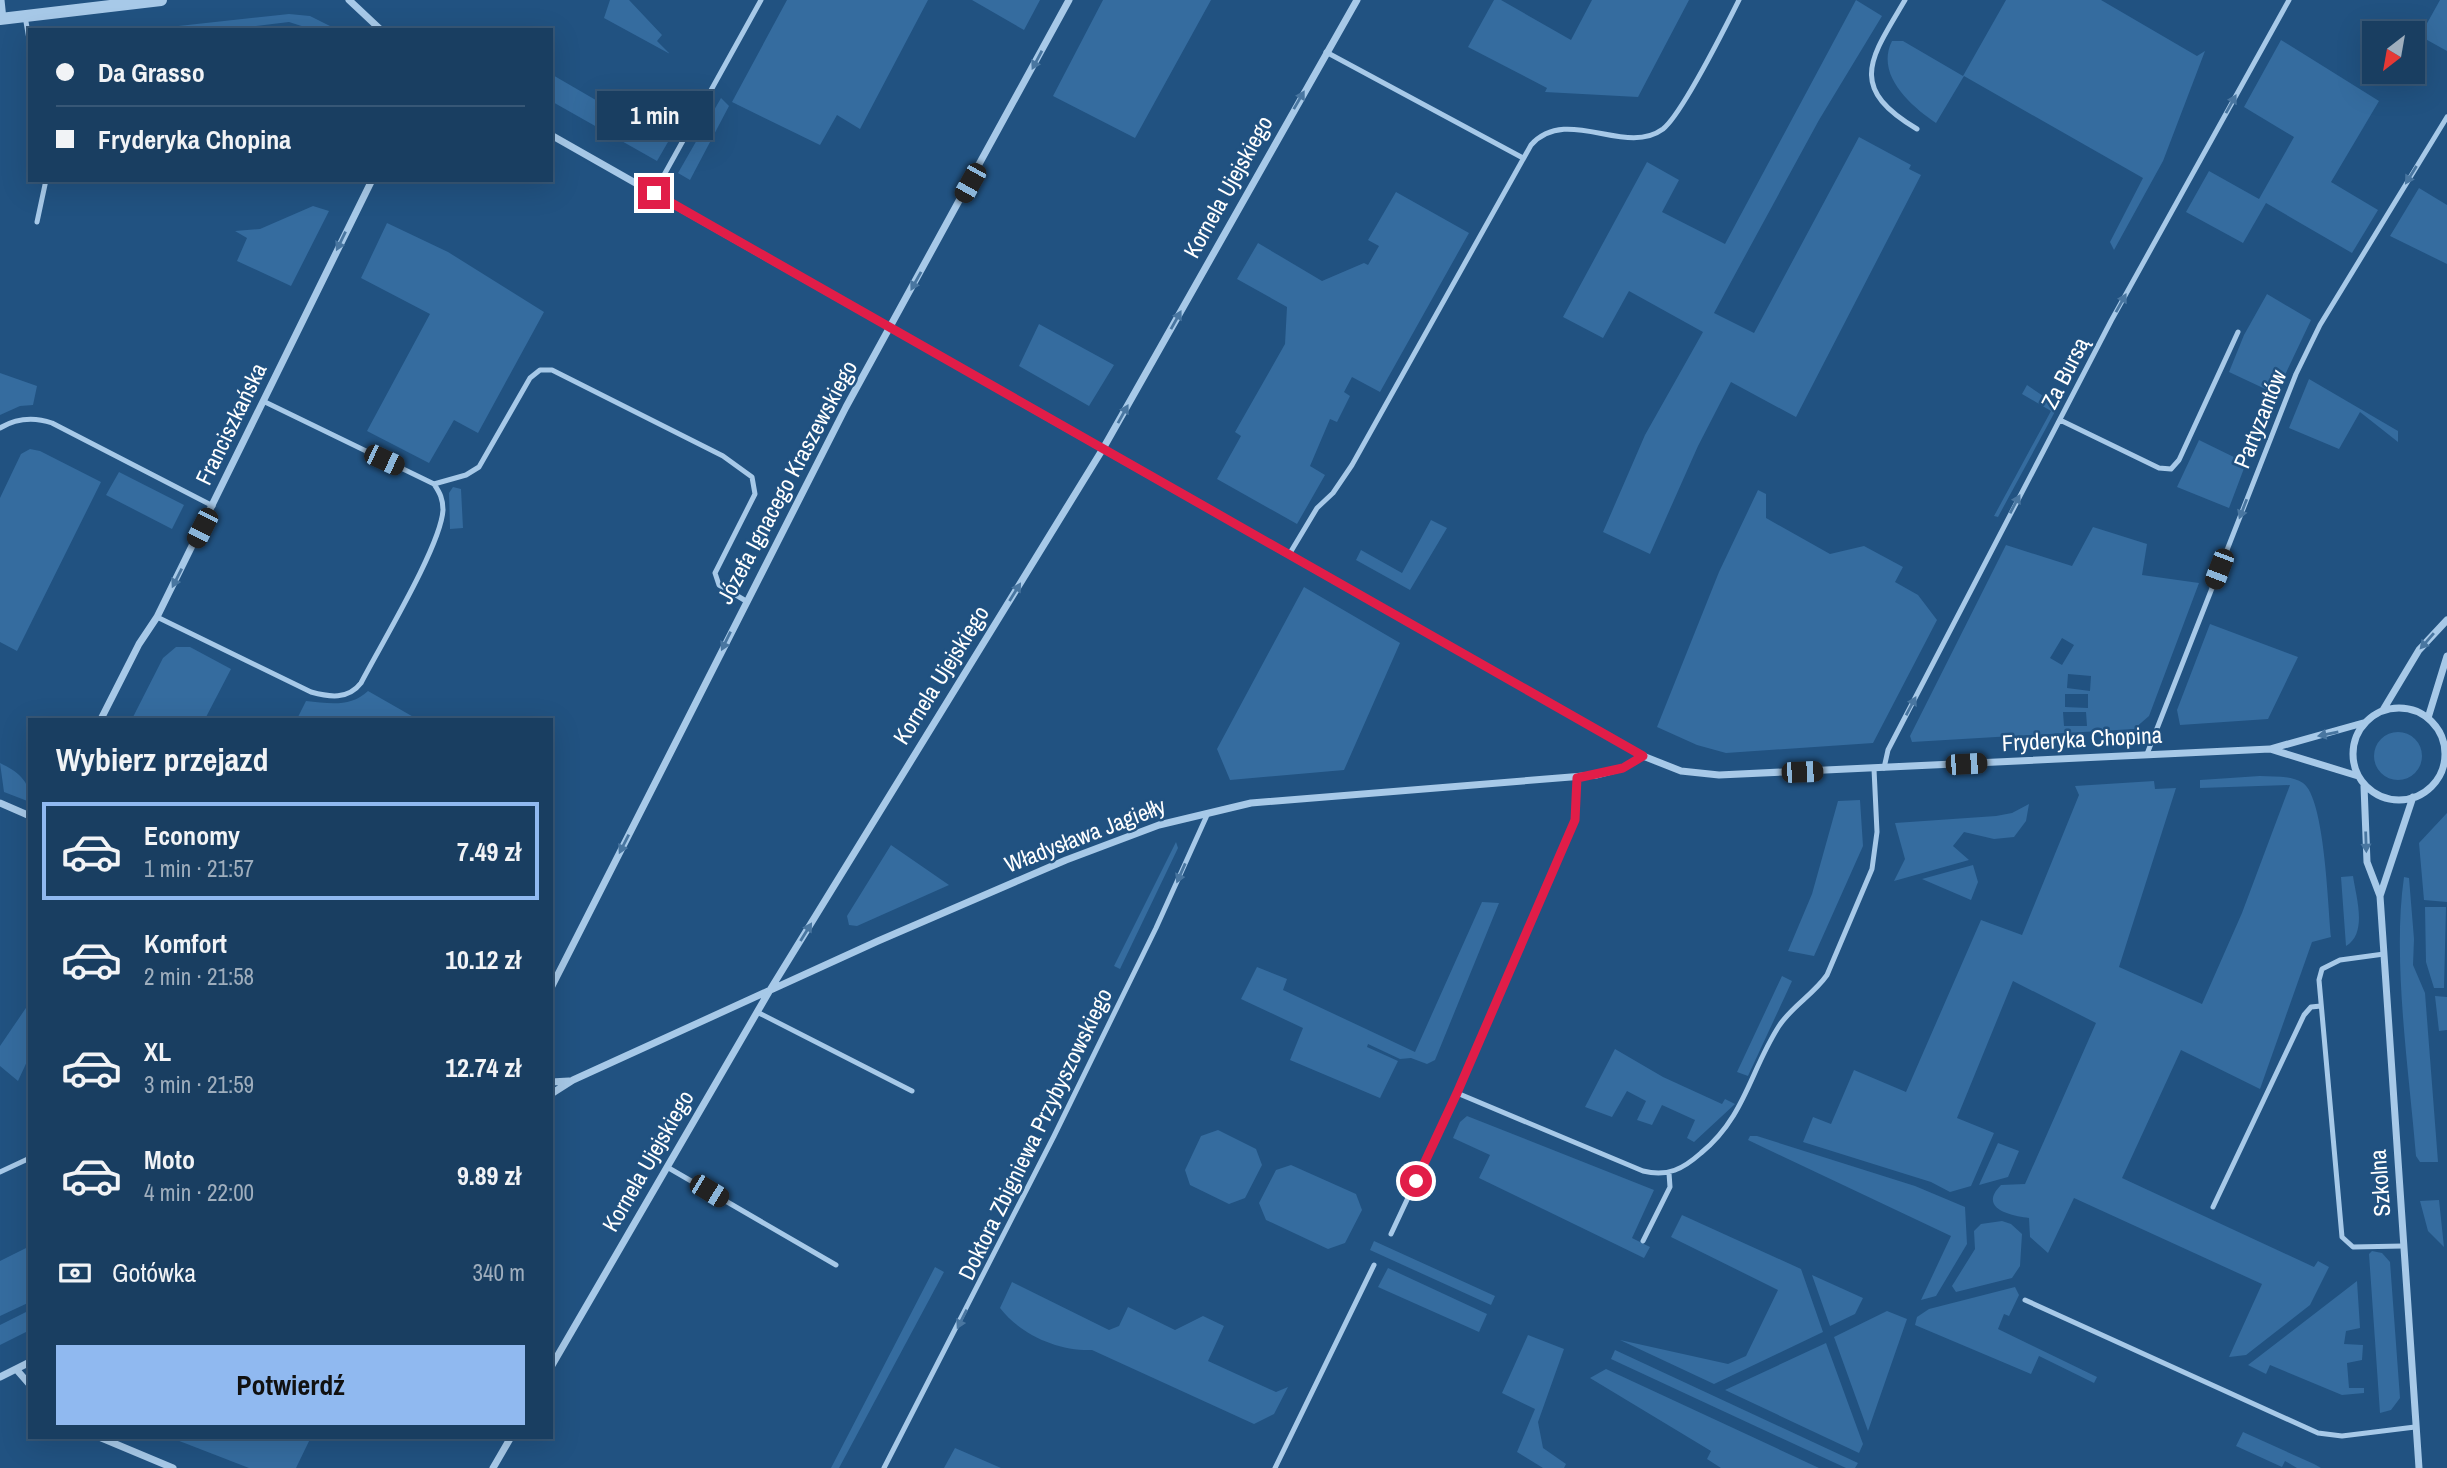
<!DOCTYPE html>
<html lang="pl">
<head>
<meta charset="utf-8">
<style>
	:root { --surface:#193e61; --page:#26496a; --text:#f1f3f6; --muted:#9faebd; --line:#375776; --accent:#90b9f0 }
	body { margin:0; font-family:"Archivo Narrow",sans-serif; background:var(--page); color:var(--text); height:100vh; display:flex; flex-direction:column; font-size:26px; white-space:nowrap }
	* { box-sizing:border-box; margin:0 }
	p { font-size:23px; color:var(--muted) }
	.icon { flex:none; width:38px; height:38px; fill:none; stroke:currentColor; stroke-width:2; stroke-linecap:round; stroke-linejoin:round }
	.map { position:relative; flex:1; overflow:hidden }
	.side { position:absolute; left:28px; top:718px; width:525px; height:721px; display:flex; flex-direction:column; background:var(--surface); border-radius:0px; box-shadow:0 7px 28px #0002,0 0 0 2px var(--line) }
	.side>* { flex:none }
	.banner { position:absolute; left:28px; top:28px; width:525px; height:154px; border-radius:0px; box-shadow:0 7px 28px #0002,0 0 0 2px var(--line); display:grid; align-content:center; height:154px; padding:0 28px; background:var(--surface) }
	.needle { width:46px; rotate:211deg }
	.buttons { position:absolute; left:2362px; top:21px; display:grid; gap:14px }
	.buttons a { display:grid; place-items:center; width:63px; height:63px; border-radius:0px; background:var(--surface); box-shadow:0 7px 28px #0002,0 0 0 2px var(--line); font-size:35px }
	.end { position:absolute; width:32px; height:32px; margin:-16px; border:9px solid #e11d48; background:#fff; box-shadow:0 0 0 4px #fff }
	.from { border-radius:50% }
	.bubble { position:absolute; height:49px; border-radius:0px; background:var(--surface); box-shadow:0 7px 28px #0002,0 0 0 2px var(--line); font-size:23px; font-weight:800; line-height:49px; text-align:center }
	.car { position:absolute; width:21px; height:42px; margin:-21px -10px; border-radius:9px; box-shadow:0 0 5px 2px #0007; background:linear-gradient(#222 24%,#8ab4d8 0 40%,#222 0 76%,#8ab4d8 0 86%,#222 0) }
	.banner b { display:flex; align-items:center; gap:24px; height:66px; font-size:26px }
	.banner b+b { border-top:2px solid var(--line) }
	.banner i { width:18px; height:18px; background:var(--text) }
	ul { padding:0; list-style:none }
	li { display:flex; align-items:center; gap:21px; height:98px; margin:0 14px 10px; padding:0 14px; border:4px solid transparent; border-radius:0px }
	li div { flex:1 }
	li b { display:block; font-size:26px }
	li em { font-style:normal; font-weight:800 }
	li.active { border-color:var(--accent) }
	li>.icon { width:63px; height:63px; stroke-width:1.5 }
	h2 { padding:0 28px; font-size:32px; line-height:84px }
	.pay { display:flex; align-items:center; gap:18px; height:77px; padding:0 28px; font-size:26px }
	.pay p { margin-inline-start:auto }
	.button { display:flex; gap:14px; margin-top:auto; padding:14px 28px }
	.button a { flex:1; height:80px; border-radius:0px; background:var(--accent); color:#111; font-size:28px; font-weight:800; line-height:80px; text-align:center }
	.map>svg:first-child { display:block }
</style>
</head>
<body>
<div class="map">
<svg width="2447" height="1468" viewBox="0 0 2447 1468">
	<rect width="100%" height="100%" fill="#215281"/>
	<path fill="#356c9f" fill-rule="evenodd" d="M 610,0 L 629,0 L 662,35 L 657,41 L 670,54 L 604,18 Z
		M 787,0 L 928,0 L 860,129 L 837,115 L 820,145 L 732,102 Z
		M 972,0 L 1040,0 L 1024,30 Z
		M 1103,0 L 1211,0 L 1135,138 L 1053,96 Z
		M 1494,0 L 1501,0 L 1571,40 L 1592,0 L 1689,0 L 1638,97 L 1545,92 L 1547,88 L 1468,47 Z
		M 1856,0 L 1882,16 L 1819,120 L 1714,313 L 1754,333 L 1859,137 L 1911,165 L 1909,169 L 1921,175 L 1796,417 L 1731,382 L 1698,446 L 1650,554 L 1603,532 L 1645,435 L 1703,332 L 1629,291 L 1603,338 L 1563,317 L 1647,162 L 1679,180 L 1662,212 L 1725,244 Z
		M 2006,0 L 2101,0 L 2197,56 L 2205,51 L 2163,161 L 2114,250 L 2110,242 L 2143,178 L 1964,76 L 1936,123 C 1911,106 1875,75 1892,41 L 1903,41 L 1963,76 Z
		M 2440,0 L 2447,0 L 2447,51 L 2420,36 Z
		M 289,14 L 310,16 L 330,26 L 328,30 L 314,30 L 289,22 L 223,30 L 142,30 Z
		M 2281,40 L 2379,101 L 2331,182 L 2378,210 L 2352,253 L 2266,203 L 2243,243 L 2186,212 L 2209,171 L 2259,199 L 2294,137 L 2244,107 Z
		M 551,74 L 668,142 L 657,161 L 551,101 Z
		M 721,98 L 729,106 L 690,180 L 678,173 Z
		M 2419,188 L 2447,205 L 2447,264 L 2390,236 Z
		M 1396,192 L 1469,233 L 1380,392 L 1352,377 L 1344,392 L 1350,396 L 1337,422 L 1330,419 L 1310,466 L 1325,475 L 1297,524 L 1217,479 L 1241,436 L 1235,432 L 1285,344 L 1287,307 L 1237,279 L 1258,243 L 1322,281 L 1364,263 L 1368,265 L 1379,246 L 1368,240 Z
		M 313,206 L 329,211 L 291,286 L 237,261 L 247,238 L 235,231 L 260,229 Z
		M 387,223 L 448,252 L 544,312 L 478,433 L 454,420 L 429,463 L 367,431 L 430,314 L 361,278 Z
		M 2267,294 L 2311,320 L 2276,394 L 2229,372 L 2244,335 Z
		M 1039,324 L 1114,365 L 1089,406 L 1019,366 Z
		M 0,373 L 37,386 L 33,405 L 20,406 L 0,415 Z
		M 2309,379 L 2398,431 L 2398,442 L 2360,412 L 2339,449 L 2289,428 Z
		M 2027,385 L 2058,406 L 1998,517 L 1994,516 L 2051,411 L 2022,394 Z
		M 2199,440 L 2246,463 L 2229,508 L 2177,487 Z
		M 30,449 L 40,451 L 101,482 L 17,651 L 0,642 L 0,498 L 21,454 Z
		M 119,472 L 184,505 L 172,529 L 106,495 Z
		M 453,487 L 461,489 L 463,528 L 450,529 L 449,493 Z
		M 1758,490 L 1766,494 L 1766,518 L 1830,554 L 1864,546 L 1903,567 L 1895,582 L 1918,595 L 1937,620 L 1873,743 L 1726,753 L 1697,745 L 1657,727 L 1719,572 Z
		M 1431,520 L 1447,528 L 1410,590 L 1356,560 L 1361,550 L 1402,573 Z
		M 2093,527 L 2147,544 L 2142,575 L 2199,583 L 2149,716 L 2134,729 L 1912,742 L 1910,736 L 2006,545 L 2072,566 ZM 2062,638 L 2074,645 L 2062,665 L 2050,658 ZM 2068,674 L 2091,676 L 2090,691 L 2067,688 ZM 2065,694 L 2088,694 L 2088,708 L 2065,707 ZM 2063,712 L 2086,712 L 2087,726 L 2064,726 Z
		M 1304,587 L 1400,643 L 1344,770 L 1230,780 L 1217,749 Z
		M 2210,624 L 2298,657 L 2268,719 L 2180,725 L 2177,710 Z
		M 176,647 L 190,647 L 231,669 L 205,719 L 132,719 L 163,658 Z
		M 368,691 L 417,719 L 297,719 L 306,701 C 328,703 350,708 368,691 Z
		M2374 756a24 24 0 1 1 48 0a24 24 0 1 1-48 0Z
		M 0,763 C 18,772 30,780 30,802 L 4,792 Z
		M 2260,776 C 2274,777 2291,775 2303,783 C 2325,798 2328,909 2331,937 L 2312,942 L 2260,1089 L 2181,1050 L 2122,1178 L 2314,1267 L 2318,1261 L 2329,1267 L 2310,1305 L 2246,1355 L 2229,1357 L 2262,1284 L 2074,1198 L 2048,1253 L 2030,1237 L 2029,1218 C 2012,1216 1977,1209 2001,1185 L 2025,1184 L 2096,1023 L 2013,981 L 1957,1118 L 1994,1133 L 1971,1186 L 1950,1192 L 1931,1182 L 1803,1142 L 1813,1117 L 1831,1124 L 1854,1070 L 1906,1092 L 1981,920 L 2022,935 L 2079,795 L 2075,786 L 2154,781 L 2155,789 L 2176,788 L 2119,967 L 2202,1004 L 2242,913 L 2290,785 L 2200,788 L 2200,780 Z
		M 1860,800 L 1863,846 L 1814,956 L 1788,951 L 1812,894 L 1838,801 Z
		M 2029,804 L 2026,821 L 2014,837 L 1994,839 L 1964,832 L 1953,846 L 1969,860 L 1894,881 L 1905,859 L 1895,823 L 1996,816 L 2012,813 Z
		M 2447,813 L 2447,902 L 2424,900 L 2419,843 Z
		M 1176,842 L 1178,848 L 1120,969 L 1114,966 Z
		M 891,845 L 949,885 L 857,926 L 849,925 L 847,916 Z
		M 1973,865 L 1978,882 L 1971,900 L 1922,879 Z
		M 2353,876 C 2356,897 2368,933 2346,946 L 2341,877 Z
		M 2404,877 L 2409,878 L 2414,939 L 2413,965 L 2425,993 L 2438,1162 L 2420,1162 L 2416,1156 C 2409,1070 2392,960 2404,877 Z
		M 1482,902 L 1499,903 L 1435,1060 L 1427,1064 L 1411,1058 L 1400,1059 L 1368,1044 L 1367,1047 L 1398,1061 L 1380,1098 L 1290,1060 L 1303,1028 L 1241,999 L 1257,967 L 1287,979 L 1283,990 L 1415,1052 Z
		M 2425,907 L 2446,907 L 2444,988 L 2434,988 L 2426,962 Z
		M 1782,976 L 1792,981 L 1748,1076 L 1737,1072 Z
		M 2435,996 L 2447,997 L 2447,1030 L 2439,1031 Z
		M 30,1002 L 30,1055 L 18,1081 L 0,1066 L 0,1046 Z
		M 1615,1049 L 1663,1077 L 1722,1104 L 1725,1099 L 1735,1104 L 1694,1142 L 1687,1138 L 1695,1120 L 1662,1105 L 1652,1125 L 1637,1120 L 1646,1101 L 1627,1091 L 1612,1117 L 1585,1107 Z
		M 1467,1116 L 1654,1190 L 1632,1238 L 1650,1247 L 1644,1258 L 1479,1178 L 1490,1155 L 1453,1138 L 1460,1122 Z
		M 1218,1130 L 1256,1149 L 1262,1165 L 1245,1198 L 1229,1204 L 1190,1185 L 1185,1170 L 1201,1136 Z
		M 1750,1136 L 1757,1136 L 1915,1186 L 1965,1207 L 1967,1244 L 1936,1296 L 1921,1300 L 1951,1236 L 1748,1140 Z
		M 1998,1143 L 2019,1151 L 2008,1177 L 1979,1185 Z
		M 1291,1165 L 1356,1194 L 1362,1210 L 1345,1243 L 1328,1249 L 1266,1220 L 1259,1203 L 1276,1170 Z
		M 2439,1200 L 2444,1247 L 2428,1231 L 2420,1201 Z
		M 1682,1215 L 1801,1269 L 1823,1332 L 1714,1384 L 1620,1340 L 1728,1364 L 1746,1356 L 1778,1290 L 1671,1237 Z
		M 2002,1221 L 2011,1224 L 2022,1234 L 2020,1266 L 2012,1278 L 1956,1292 L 1952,1286 L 1975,1249 L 1974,1231 L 1981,1224 Z
		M 1374,1241 L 1495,1296 L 1491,1305 L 1370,1250 Z
		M 30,1246 L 30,1302 L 0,1316 L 0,1261 Z
		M 2372,1251 L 2382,1253 L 2390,1262 L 2400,1398 L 2391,1410 L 2380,1413 L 2369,1254 Z
		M 935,1267 L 944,1272 L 839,1468 L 831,1468 Z
		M 1388,1268 L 1487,1314 L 1479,1332 L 1378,1287 Z
		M 1812,1275 L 1863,1298 L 1855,1314 L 1830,1326 Z
		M 2357,1281 L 2360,1328 L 2346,1331 L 2344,1344 L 2363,1345 L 2362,1360 L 2347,1363 L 2349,1388 L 2364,1388 L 2364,1393 L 2342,1395 L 2270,1365 L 2266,1374 L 2248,1365 Z
		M 1012,1282 L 1109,1330 L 1119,1326 L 1128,1307 L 1175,1330 L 1203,1316 L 1224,1326 L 1208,1361 L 1276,1392 L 1288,1387 L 1274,1414 L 1254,1424 L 1092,1350 C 1058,1351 1021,1335 1000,1308 Z
		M 2015,1287 L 2019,1295 L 2009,1316 L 2004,1314 L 1998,1329 L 2097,1377 L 2094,1383 L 2039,1356 L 2031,1374 L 1915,1325 L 1917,1317 L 1929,1309 Z
		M 30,1310 L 30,1330 L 0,1345 L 0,1325 Z
		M 1887,1311 L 1907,1319 L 1868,1431 L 1834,1337 Z
		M 1528,1335 L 1564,1349 L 1538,1422 L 1543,1448 L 1566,1464 L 1564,1468 L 1543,1468 L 1517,1452 L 1535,1409 L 1502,1393 Z
		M 1826,1343 L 1863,1444 L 1859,1453 L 1725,1390 Z
		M 1615,1350 L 1858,1463 L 1855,1468 L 1846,1468 L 1611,1359 Z
		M 1606,1369 L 1819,1468 L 1721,1468 L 1707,1459 L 1711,1451 L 1590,1378 Z
		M 2243,1432 L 2314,1464 L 2321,1468 L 2297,1468 L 2285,1461 L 2282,1467 L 2236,1446 Z
		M 169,1437 L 311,1437 L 296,1468 L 249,1468 Z
		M 955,1448 L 1001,1468 L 944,1468 Z"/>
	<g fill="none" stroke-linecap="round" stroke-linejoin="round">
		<path stroke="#a7c9e8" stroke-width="5" d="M 1905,0 C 1871,58 1846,87 1917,129
			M 25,16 L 30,45
			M 1326,52 L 1523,158
			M 654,193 L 761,0
			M 37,222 L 46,180
			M 2060,420 L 2159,468 L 2171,469 L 2179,460 L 2238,332
			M 0,428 C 17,418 34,417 52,423 L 213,506
			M 434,484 L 466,475 L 479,467 L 530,378 L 540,370 L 552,370 L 723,456 L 752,477 L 755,494 L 715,573 L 719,585 L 746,601
			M 1290,553 L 1317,508 L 1333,493 L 1352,465 L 1531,145 C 1567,105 1625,157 1663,129 C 1682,114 1726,26 1739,0
			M 157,617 L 311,692 C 329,697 348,700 361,683 C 380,646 441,546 443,510 C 443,499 440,493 434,484 L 263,401
			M 2147,754 L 2296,374 L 2320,325 L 2447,117
			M 1884,768 L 1888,750 L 2111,321 L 2289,0
			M 2384,954 L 2340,960 L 2322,969 L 2319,980 L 2342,1237 L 2353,1247 L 2403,1246
			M 757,1012 L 912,1091
			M 1457,1093 L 1643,1171 C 1668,1177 1683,1169 1701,1153 C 1745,1117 1750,1071 1779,1026 C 1792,1006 1813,995 1827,975 L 1872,869 L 1877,832 L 1874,769
			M 667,1167 L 836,1265
			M 0,1172 L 30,1158
			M 2213,1207 L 2304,1015 L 2311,1007 L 2321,1006
			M 1391,1234 L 1457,1093 L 1575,819 L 1577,778
			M 1643,1241 L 1670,1187 L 1669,1173
			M 2025,1300 L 2318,1433 L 2342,1436 L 2415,1427
			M 884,1468 L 1054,1136 L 1156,928 L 1208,813
			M 1275,1468 L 1374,1265"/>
		<path stroke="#a7c9e8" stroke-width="7" d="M 1,0 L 3,19
			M 349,0 L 381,30
			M 551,135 L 1643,756 L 1681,771 L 1719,775 L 2270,749 L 2358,776
			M2353 754a46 46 0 1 1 92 0a46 46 0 1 1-92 0Z
			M 2383,710 L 2419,650 L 2447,620
			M 2428,718 L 2447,656
			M 101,719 L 139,644 L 157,617 L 372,180
			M 2270,749 L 2363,723
			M 2364,786 L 2367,862 L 2380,896 L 2419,1468
			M 0,803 L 30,816
			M 2380,896 L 2413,797
			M 551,988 L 846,407 L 1069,0
			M 551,1082 L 569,1081
			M 551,1094 L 573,1080 L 878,941 L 1066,860 L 1159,825 L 1251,803 L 1596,775 L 1623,768 L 1643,756
			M 551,1367 L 770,990 L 1104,447 L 1357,0
			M 16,1369 L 30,1385
			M 0,1377 L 30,1362
			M 99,1437 L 173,1468
			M 493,1468 L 511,1437"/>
		<path stroke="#a7c9e8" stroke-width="12" d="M 0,19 L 161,0"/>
	</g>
	<defs><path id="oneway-solid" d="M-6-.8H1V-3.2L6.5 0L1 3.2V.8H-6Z" transform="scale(1.75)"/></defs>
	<g fill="#4976a0">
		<use href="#oneway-solid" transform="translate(1037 60) rotate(118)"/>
		<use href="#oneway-solid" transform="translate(1299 100) rotate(-60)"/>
		<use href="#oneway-solid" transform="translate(2231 104) rotate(-61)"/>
		<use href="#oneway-solid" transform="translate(2411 175) rotate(122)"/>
		<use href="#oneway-solid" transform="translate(341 241) rotate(116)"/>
		<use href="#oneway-solid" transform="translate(916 281) rotate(119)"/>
		<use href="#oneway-solid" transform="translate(2121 303) rotate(-61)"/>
		<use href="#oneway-solid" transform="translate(1176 320) rotate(-61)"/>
		<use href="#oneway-solid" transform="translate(1123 414) rotate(-61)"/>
		<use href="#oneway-solid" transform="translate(2015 504) rotate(-62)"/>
		<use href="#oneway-solid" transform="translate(2243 509) rotate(111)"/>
		<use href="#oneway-solid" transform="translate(177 578) rotate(117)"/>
		<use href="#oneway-solid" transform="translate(1015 592) rotate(-58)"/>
		<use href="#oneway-solid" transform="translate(726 641) rotate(116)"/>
		<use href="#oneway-solid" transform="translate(2427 641) rotate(131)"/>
		<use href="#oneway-solid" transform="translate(1911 706) rotate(-62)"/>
		<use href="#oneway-solid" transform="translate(2328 734) rotate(169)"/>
		<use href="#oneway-solid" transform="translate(2366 842) rotate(88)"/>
		<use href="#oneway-solid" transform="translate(624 844) rotate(117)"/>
		<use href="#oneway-solid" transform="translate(1181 873) rotate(114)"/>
		<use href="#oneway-solid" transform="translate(806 932) rotate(-58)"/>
		<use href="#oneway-solid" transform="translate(962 1319) rotate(117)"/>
	</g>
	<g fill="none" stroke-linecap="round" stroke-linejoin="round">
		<path stroke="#e11d48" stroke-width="9" d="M 654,193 L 1643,756 L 1623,768 L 1577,778 L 1575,820 L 1457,1093 L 1416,1181"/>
	</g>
	<g text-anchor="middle" stroke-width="5" stroke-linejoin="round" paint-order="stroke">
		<g font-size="23" fill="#fff" stroke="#215281">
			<text transform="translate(1228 187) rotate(-61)" y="8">Kornela Ujejskiego</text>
			<text transform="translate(2065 373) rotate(-63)" y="8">Za Bursą</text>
			<text transform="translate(2260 419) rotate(-68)" y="8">Partyzantów</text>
			<text transform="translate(231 424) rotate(-64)" y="8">Franciszkańska</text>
			<text transform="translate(787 482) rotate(-62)" y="8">Józefa Ignacego Kraszewskiego</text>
			<text transform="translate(941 675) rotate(-58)" y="8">Kornela Ujejskiego</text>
			<text transform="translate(2082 739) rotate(-3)" y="8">Fryderyka Chopina</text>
			<text transform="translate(1085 835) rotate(-21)" y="8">Władysława Jagiełły</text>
			<text transform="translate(1035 1134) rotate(-64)" y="8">Doktora Zbigniewa Przybyszowskiego</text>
			<text transform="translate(648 1161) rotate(-60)" y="8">Kornela Ujejskiego</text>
			<text transform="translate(2380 1183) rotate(-94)" y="8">Szkolna</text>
		</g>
	</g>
</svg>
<div class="buttons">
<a><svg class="needle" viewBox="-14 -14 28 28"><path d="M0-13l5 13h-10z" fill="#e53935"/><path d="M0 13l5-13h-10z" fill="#9faebd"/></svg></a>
</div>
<i class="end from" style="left:1416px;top:1181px"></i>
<i class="end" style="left:654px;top:193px"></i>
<div class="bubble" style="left:597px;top:91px;width:116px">1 min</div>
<i class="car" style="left:970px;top:183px;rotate:209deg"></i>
<i class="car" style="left:384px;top:460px;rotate:115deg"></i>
<i class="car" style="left:202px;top:528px;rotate:207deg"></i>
<i class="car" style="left:2219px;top:569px;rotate:201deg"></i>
<i class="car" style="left:1966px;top:764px;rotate:87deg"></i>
<i class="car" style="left:1802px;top:772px;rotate:88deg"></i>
<i class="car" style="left:709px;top:1191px;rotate:121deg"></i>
<div class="banner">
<b><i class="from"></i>Da Grasso</b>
<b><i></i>Fryderyka Chopina</b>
</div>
<section class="side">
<h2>Wybierz przejazd</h2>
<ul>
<li class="active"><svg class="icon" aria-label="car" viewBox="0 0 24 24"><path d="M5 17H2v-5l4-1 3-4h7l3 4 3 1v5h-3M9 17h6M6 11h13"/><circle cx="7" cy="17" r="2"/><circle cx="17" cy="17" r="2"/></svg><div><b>Economy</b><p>1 min · 21:57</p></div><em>7.49 zł</em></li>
<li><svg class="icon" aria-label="car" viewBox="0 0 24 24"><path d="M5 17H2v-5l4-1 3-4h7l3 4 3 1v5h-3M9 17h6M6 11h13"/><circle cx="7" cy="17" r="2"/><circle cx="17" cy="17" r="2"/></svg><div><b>Komfort</b><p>2 min · 21:58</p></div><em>10.12 zł</em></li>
<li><svg class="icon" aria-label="car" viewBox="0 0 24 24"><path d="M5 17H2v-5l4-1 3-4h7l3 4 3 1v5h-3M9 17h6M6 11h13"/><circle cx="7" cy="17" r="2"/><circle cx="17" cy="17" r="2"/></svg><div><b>XL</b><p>3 min · 21:59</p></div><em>12.74 zł</em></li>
<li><svg class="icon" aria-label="car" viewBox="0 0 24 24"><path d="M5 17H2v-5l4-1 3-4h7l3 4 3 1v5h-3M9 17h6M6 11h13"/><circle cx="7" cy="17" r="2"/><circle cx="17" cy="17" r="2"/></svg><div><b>Moto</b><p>4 min · 22:00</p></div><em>9.89 zł</em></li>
</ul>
<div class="pay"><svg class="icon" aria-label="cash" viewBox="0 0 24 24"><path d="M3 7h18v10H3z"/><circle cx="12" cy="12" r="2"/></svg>Gotówka<p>340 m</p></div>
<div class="button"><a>Potwierdź</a></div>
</section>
</div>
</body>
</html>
